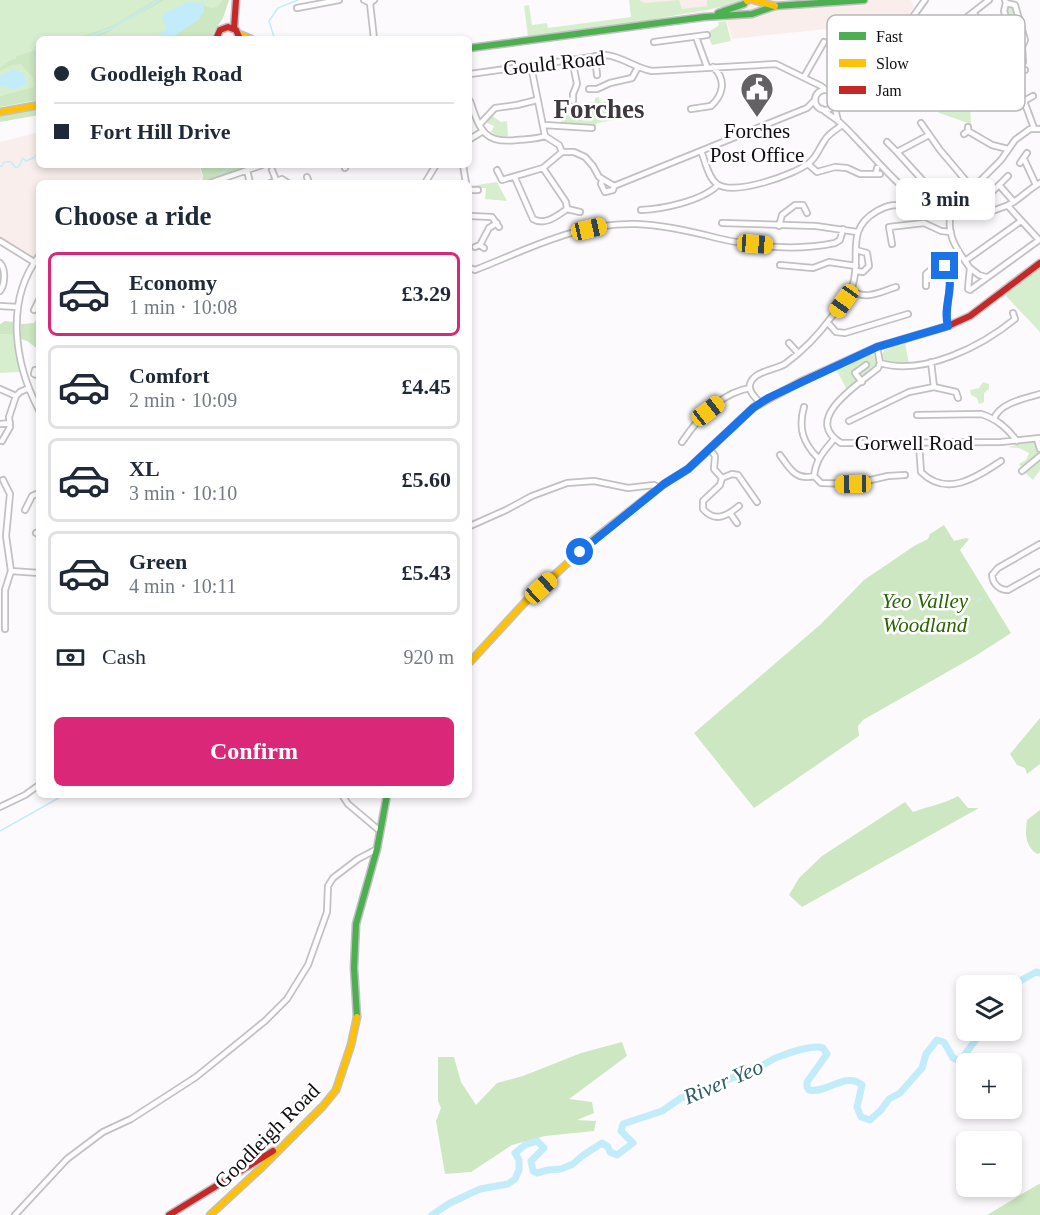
<!DOCTYPE html>
<html lang="en">
<head>
<meta charset="utf-8">
<style>
	:root { --surface:#fff; --page:#f6f6f7; --text:#1f2937; --muted:#747a83; --line:#e0e1e3; --accent:#db2777 }
	body { margin:0; font-family:Georgia,serif; background:var(--page); color:var(--text); height:100vh; display:flex; flex-direction:column; font-size:22px; white-space:nowrap }
	* { box-sizing:border-box; margin:0 }
	p { font-size:20px; color:var(--muted) }
	.icon { flex:none; width:33px; height:33px; fill:none; stroke:currentColor; stroke-width:2; stroke-linecap:round; stroke-linejoin:round }
	.map { position:relative; flex:1; overflow:hidden }
	.details { position:absolute; left:36px; top:180px; width:436px; height:618px; display:flex; flex-direction:column; background:var(--surface); border-radius:9px; box-shadow:0 3px 9px #0003 }
	.details>* { flex:none }
	.top-card { position:absolute; left:36px; top:36px; width:436px; height:132px; border-radius:9px; box-shadow:0 3px 9px #0003; display:grid; align-content:center; height:132px; padding:0 18px; background:var(--surface) }
	.tools { position:absolute; left:956px; top:975px; display:grid; gap:12px }
	.tools a { display:grid; place-items:center; width:66px; height:66px; border-radius:9px; background:var(--surface); box-shadow:0 3px 9px #0003; font-size:30px }
	.end { position:absolute; width:27px; height:27px; margin:-14px; border:8px solid #1a73e8; background:#fff; box-shadow:0 0 0 3px #fff }
	.from { border-radius:50% }
	.bubble { position:absolute; height:42px; border-radius:9px; background:var(--surface); box-shadow:0 3px 9px #0003; font-size:20px; font-weight:800; line-height:42px; text-align:center }
	.car { position:absolute; width:18px; height:36px; margin:-18px -9px; border-radius:8px; box-shadow:0 0 4px 2px #0007; background:linear-gradient(#f5c518 24%,#345 0 40%,#f5c518 0 76%,#345 0 86%,#f5c518 0) }
	.top-card b { display:flex; align-items:center; gap:21px; height:57px; font-size:22px }
	.top-card b+b { border-top:2px solid var(--line) }
	.top-card i { width:15px; height:15px; background:var(--text) }
	ul { padding:0; list-style:none }
	li { display:flex; align-items:center; gap:18px; height:84px; margin:0 12px 9px; padding:0 6px; border:3px solid var(--line); border-radius:9px }
	li div { flex:1 }
	li b { display:block; font-size:22px }
	li em { font-style:normal; font-weight:800 }
	li.on { border-color:var(--accent) }
	li>.icon { width:54px; height:54px; stroke-width:1.5 }
	h2 { padding:0 18px; font-size:27px; line-height:72px }
	.pay { display:flex; align-items:center; gap:15px; height:66px; padding:0 18px; font-size:22px }
	.pay p { margin-inline-start:auto }
	.cta { display:flex; gap:12px; margin-top:auto; padding:12px 18px }
	.cta a { flex:1; height:69px; border-radius:9px; background:var(--accent); color:#fff; font-size:24px; font-weight:800; line-height:69px; text-align:center }
	.map>svg:first-child { display:block }
</style>
</head>
<body>
<div class="map">
<svg width="1040" height="1215" viewBox="0 0 1040 1215">
	<rect width="100%" height="100%" fill="#fdfafd"/>
	<path fill="#f9eeeb" d="M 639,0 L 911,0 L 914,7 L 903,23 L 853,26 L 732,39 L 722,6 L 704,12 L 686,14 L 655,8 Z
		M 39,132 L 39,165 L 199,165 L 203,178 L 189,183 L 39,183 L 39,249 L 30,263 L 0,246 L 0,142 Z"/>
	<path fill="#d7eece" d="M 0,0 L 222,0 L 217,7 L 175,39 L 39,39 L 39,87 L 0,96 Z
		M 629,0 L 639,0 L 645,3 L 679,0 L 682,9 L 707,6 L 707,0 L 741,0 L 732,5 L 634,23 L 528,37 L 524,6 L 529,5 L 532,25 L 547,23 L 548,28 L 631,17 Z
		M 1008,6 L 1013,6 L 1023,40 L 1022,44 L 1019,46 L 1016,45 L 1007,14 Z
		M 726,21 L 731,41 L 712,45 L 707,33 L 719,25 L 718,22 Z
		M 995,37 L 996,80 L 970,102 L 971,124 L 939,113 L 926,86 L 914,72 L 915,69 L 967,60 L 964,40 Z
		M 599,97 L 600,102 L 611,101 L 615,120 L 597,123 L 596,126 L 562,124 L 558,107 L 595,102 L 595,98 Z
		M 491,115 L 501,122 L 507,121 L 508,136 L 501,137 L 491,132 L 494,126 L 487,123 Z
		M 497,182 L 507,201 L 485,199 L 486,188 L 470,188 L 470,186 Z
		M 1040,268 L 1040,332 L 1004,294 Z
		M 0,334 L 14,335 L 20,372 L 0,373 Z
		M 905,343 L 909,364 L 888,364 L 884,361 L 882,354 L 885,350 Z
		M 869,354 L 874,355 L 878,360 L 878,365 L 863,379 L 847,390 L 836,369 Z
		M 983,382 L 989,384 L 989,389 L 984,393 L 984,402 L 979,404 L 977,398 L 971,395 L 970,390 L 979,388 Z
		M 1030,442 L 1033,442 L 1039,453 L 1021,467 L 1019,464 L 1026,460 L 1029,453 L 1019,448 L 1008,447 Z
		M 1040,460 L 1040,470 L 1033,480 L 1024,472 Z"/>
	<path fill="#cde7c2" d="M 155,0 L 165,0 L 118,25 C 107,36 90,39 75,39 L 114,25 Z
		M 222,0 L 229,0 L 223,18 L 213,33 L 212,39 L 172,39 L 172,37 L 198,20 L 204,11 L 203,5 L 211,8 L 217,7 Z
		M 39,49 L 39,100 L 0,107 L 0,96 L 34,87 L 33,78 L 21,64 L 12,65 L 0,71 L 0,76 L 0,68 L 11,60 L 16,59 L 16,56 Z
		M 39,107 L 39,115 L 0,122 L 0,114 Z
		M 200,165 L 252,165 L 202,182 L 203,176 Z
		M 39,314 L 39,350 L 27,341 L 21,339 L 21,324 L 34,323 Z
		M 5,321 L 14,322 L 14,335 L 0,334 L 0,324 Z
		M 944,525 L 954,541 L 966,538 L 969,539 L 960,550 L 1011,633 L 977,655 L 863,720 L 858,726 L 859,736 L 754,808 L 694,733 L 821,624 L 864,580 L 914,546 L 928,539 L 930,534 Z
		M 1040,718 L 1040,764 L 1027,774 L 1025,768 L 1017,765 L 1010,754 Z
		M 958,796 L 968,808 L 979,808 L 802,907 L 789,895 L 799,878 L 822,856 L 905,802 L 913,812 C 929,806 944,804 958,796 Z
		M 1040,810 L 1040,853 L 1037,854 C 1025,845 1025,835 1027,820 Z
		M 622,1042 L 627,1056 L 569,1099 L 592,1102 L 594,1113 L 577,1120 L 596,1121 L 594,1131 L 545,1136 L 512,1145 L 471,1172 L 445,1174 L 436,1121 L 441,1108 L 438,1101 L 438,1057 L 454,1057 L 461,1082 L 476,1105 L 497,1083 L 523,1076 L 581,1053 Z
		M 1040,1184 L 1040,1215 L 987,1215 L 1037,1185 Z"/>
	<path fill="#c3ecfa" d="M 188,2 L 200,3 L 203,5 L 204,11 L 198,20 L 173,37 L 172,39 L 155,39 L 166,28 L 162,17 L 165,13 Z
		M 13,69 L 23,73 L 27,84 L 13,90 L 4,86 L 0,87 L 0,76 Z"/>
	<g fill="none" stroke-linecap="round" stroke-linejoin="round">
		<path stroke="#c3ecfa" stroke-width="1.5" d="M 201,4 L 203,0
			M 83,39 L 112,28 L 159,0
			M 273,39 L 274,37 L 269,21 L 278,8 L 298,0
			M 0,166 L 2,166 L 4,162 L 11,162 L 16,168 L 19,166 L 23,158 L 26,161 L 35,157 L 39,149
			M 221,174 L 232,165
			M 977,602 L 981,598
			M 0,831 L 64,795"/>
		<path stroke="#c3ecfa" stroke-width="7" d="M 1006,986 L 1020,981 L 1036,972 L 1040,973
			M 432,1215 L 450,1203 L 480,1189 L 508,1184 L 515,1179 L 519,1170 L 519,1160 L 515,1153 L 525,1145 L 537,1141 L 544,1148 L 531,1161 L 533,1171 L 537,1173 L 548,1170 L 561,1169 L 573,1164 L 582,1156 L 602,1143 L 608,1147 L 610,1152 L 617,1155 L 633,1143 L 621,1131 L 623,1124 L 662,1111 L 681,1098 L 735,1077 C 751,1076 763,1063 778,1057 C 788,1053 814,1044 823,1048 L 827,1054 L 807,1082 L 807,1087 L 809,1090 C 827,1094 846,1071 862,1085 L 857,1107 L 861,1117 L 870,1120 L 881,1110 L 889,1099 L 900,1093 L 922,1068 L 926,1054 L 937,1040 L 944,1042 L 953,1058 L 960,1061 L 983,1030"/>
		<defs>
			<path id="street" d="M 364,0 L 370,3 L 374,0
				M 1005,0 L 1006,3 L 1015,5 L 1025,40 L 1022,47 L 1018,48 L 1018,70
				M 370,3 L 374,39
				M 1006,3 L 1004,11 L 1014,44 L 1018,48
				M 297,8 L 339,0
				M 974,13 L 987,37
				M 961,23 L 969,39
				M 696,37 L 707,67
				M 856,41 L 861,50 L 879,63 L 909,96
				M 654,42 L 707,35
				M 1022,47 L 1023,62
				M 595,56 L 597,75
				M 572,59 L 577,84 L 573,94 L 573,101
				M 889,59 L 949,31 L 989,0
				M 531,66 L 545,136
				M 1011,70 L 1025,70
				M 470,74 L 606,55 C 623,57 635,68 652,71 L 776,64 L 821,86 L 826,90
				M 804,77 L 824,42
				M 589,89 L 597,89 L 610,83 L 632,78 L 638,67
				M815 100a10 10 0 1 1 20 0a10 10 0 1 1-20 0Z
				M 1008,99 L 1020,98 L 1024,101 L 1033,96
				M 470,101 C 480,130 484,144 517,140 C 527,139 537,139 545,136
				M 834,101 C 844,92 855,88 864,78 C 888,55 905,27 925,0
				M 1024,101 L 1034,128
				M 834,104 L 838,121
				M 691,109 L 711,106 C 723,95 727,80 713,67
				M 822,109 C 827,114 832,116 837,120 C 847,128 855,138 863,146 C 905,191 938,234 1006,206 C 1019,201 1028,189 1040,183
				M 921,123 L 940,150 L 973,189
				M 480,124 L 495,108 L 517,105 L 537,100
				M 544,125 L 592,128
				M 968,131 L 992,145 L 1008,149
				M 964,134 L 968,131 L 968,127
				M 545,136 L 559,145 L 562,152
				M 470,139 L 483,131
				M 887,142 L 897,152 L 929,135
				M 701,151 C 705,160 708,178 717,184 C 734,196 794,175 809,163 C 817,157 819,148 825,140 C 828,134 837,129 842,125
				M 562,152 L 574,152 L 585,157 L 593,166 L 599,177 L 614,186
				M 897,152 L 926,184
				M 1024,159 L 1036,185
				M 1020,163 L 1027,153
				M 808,164 L 817,172 L 835,167 L 847,168 L 860,174 L 876,174
				M 463,165 L 466,183
				M 345,168 L 346,165
				M 877,168 L 876,174 L 880,174
				M 247,170 L 250,183
				M 272,170 L 276,180
				M 497,170 L 502,180 L 543,168 L 562,152
				M 307,177 L 309,183
				M 515,178 L 533,219 C 545,226 557,216 567,209 L 566,202 L 543,168
				M 602,180 L 601,184 L 605,192 L 613,190 L 614,186
				M 210,183 L 262,165
				M 270,183 L 282,179 L 288,183
				M 425,183 L 436,165
				M 614,186 L 807,108 L 815,100
				M 1000,186 L 1014,202
				M 470,190 L 478,190
				M 991,193 L 1008,176
				M 922,203 L 935,192 L 935,185
				M 1008,206 L 1039,240 L 970,290 L 968,289 L 970,268 C 957,250 942,230 954,207 L 1001,160 L 1015,140 L 1030,129 L 1040,129
				M 567,209 L 580,212
				M 641,210 C 663,209 702,201 718,185
				M 470,216 L 492,217 L 499,227
				M 722,223 L 816,226 L 857,232
				M 779,226 L 782,215 L 795,205 L 803,205 L 807,213
				M 0,241 L 34,262
				M 892,244 L 889,227 L 924,223 L 941,231 L 951,232
				M 480,245 L 489,228 L 497,223
				M 475,247 L 480,245 L 484,248
				M 39,256 C 5,300 14,363 39,410
				M 965,261 L 1021,221
				M 0,263 C 6,269 5,285 0,291
				M 780,265 L 813,268 L 829,262 L 856,266
				M 470,268 L 475,270 C 526,250 579,222 636,224 C 664,225 690,231 717,238 C 755,247 797,251 835,243 L 840,240 L 843,229
				M 970,268 L 979,275 L 986,277
				M 856,271 L 863,272 L 869,266 L 867,253 L 856,250
				M 926,286 L 926,274 L 941,261 C 960,279 942,304 948,326
				M 851,290 C 866,301 880,292 896,287
				M 0,306 L 18,307
				M 34,310 L 39,300
				M 828,323 L 836,332 L 845,333 L 908,314
				M 789,343 L 798,353
				M 877,347 L 880,363 L 878,368 C 859,384 801,419 841,443 L 1001,442 L 1040,438
				M 880,363 C 924,376 982,346 1015,319 L 1013,313
				M 35,370 L 34,374 L 39,376
				M 862,382 L 855,373 L 866,365
				M 934,387 L 956,392 L 958,398
				M 0,389 L 16,396
				M 760,403 C 756,398 748,392 750,384 C 754,371 775,370 785,364 C 803,351 820,333 833,315 C 842,305 851,294 854,280 C 860,252 846,229 877,211 C 888,205 894,204 907,206 L 915,198
				M 804,407 C 798,428 803,443 818,458
				M 917,415 L 981,414 C 997,419 1007,428 1017,441
				M 994,419 C 999,403 1026,398 1040,394
				M 849,421 L 909,392 L 934,387 L 931,362
				M 0,424 L 10,423
				M 834,439 C 824,451 816,459 814,476 L 821,483 L 853,484 L 888,476 L 905,475
				M 1037,439 L 1040,449
				M 2,441 L 10,427 L 9,417 L 16,396 L 20,392 L 29,388
				M 682,442 C 698,418 720,393 750,388
				M 919,444 L 921,472 C 947,498 977,477 1001,461
				M 710,449 L 715,456 L 714,469 L 722,478 L 720,485 L 703,501 L 703,509 C 715,523 727,516 739,506
				M 780,455 C 789,468 796,481 814,476
				M 1022,471 L 1040,456
				M 722,478 L 732,474 L 738,475 L 757,502
				M 3,480 L 10,494 L 6,536 L 11,571 L 39,573
				M 25,510 L 32,496 L 39,493
				M 730,513 L 737,523
				M 470,526 L 506,510 L 532,496 L 567,483 L 594,481 L 628,488 L 654,485 L 659,488
				M 36,533 L 39,535
				M 1040,544 L 998,568 L 992,575 C 993,584 999,590 1008,590 L 1040,572
				M 5,629 L 5,590 L 11,571
				M 342,795 L 348,804 L 380,831
				M 0,807 L 25,795 L 39,785
				M 15,1215 L 67,1159 L 103,1132 L 131,1119 L 196,1077 L 265,1021 L 287,999 L 308,965 L 327,912 L 328,886 L 333,878 L 358,859 L 377,849"/>
			<path id="fast" d="M 718,13 L 744,4
				M 470,48 L 704,17 L 752,14 L 775,6 L 864,0
				M 357,1017 L 354,968 L 356,924 L 377,849 L 387,795"/>
			<path id="slow" d="M 747,0 L 747,1
				M 753,0 L 775,6
				M 239,34 L 251,39
				M 0,112 L 39,105
				M 470,662 L 526,601 L 594,539 L 664,484 L 688,469 L 754,407
				M 210,1215 L 260,1169 L 323,1106 L 336,1090 L 351,1045 L 357,1017"/>
			<path id="jam" d="M 234,29 L 236,0
				M 216,39 L 220,30 L 228,27 L 236,30 L 240,39
				M 754,407 L 802,381 L 877,347 L 948,326 L 970,316 L 1040,263
				M 169,1215 L 273,1151"/>
		</defs>
		<use href="#street" stroke="#c2c0c2" stroke-width="8"/>
		<use href="#fast" stroke="#c2c0c2" stroke-width="9"/>
		<use href="#slow" stroke="#c2c0c2" stroke-width="9"/>
		<use href="#jam" stroke="#c2c0c2" stroke-width="9"/>
		<use href="#street" stroke="#fffeff" stroke-width="4.5"/>
		<use href="#fast" stroke="#4caf50" stroke-width="6"/>
		<use href="#slow" stroke="#ffc107" stroke-width="6"/>
		<use href="#jam" stroke="#c62828" stroke-width="6"/>
	</g>
	<g fill="none" stroke-linecap="round" stroke-linejoin="round">
		<path stroke="#1a73e8" stroke-width="8" d="M 580,552 L 664,484 L 688,469 L 753,408 L 768,398 L 877,347 L 948,326 C 942,305 957,285 945,266"/>
	</g>
	<defs>
		<symbol id="civic-pin" viewBox="-11 -11 22 30"><path d="M0 17L-7.5 6A9.5 9.5 0 1 1 7.5 6Z" fill="#636163" stroke="#fff"/><path d="M-.6-6.5H3V-4.5H.6V-3L4-1V1h2V6H-6V1h2V-1L-.6-3ZM-1.2 2.5V6h2.4V2.5Z" fill="#fff"/></symbol>
	</defs>
	<g fill-rule="evenodd">
		<use href="#civic-pin" x="738" y="70" width="38" height="52"/>
	</g>
	<g text-anchor="middle" stroke-width="5" stroke-linejoin="round" paint-order="stroke">
		<g font-size="21" fill="#100e10" stroke="#fff">
			<text transform="translate(554 63) rotate(-6)" y="7">Gould Road</text>
			<text x="914" y="450">Gorwell Road</text>
			<text transform="translate(267 1136) rotate(-45)" y="7">Goodleigh Road</text>
		</g>
		<g font-size="21" fill="#100e10" stroke="#fff">
			<text x="757" y="138">Forches<tspan x="757" dy="24">Post Office</tspan></text>
		</g>
		<g font-size="21" font-style="italic" fill="#286500" stroke="#fff">
			<text x="925" y="608">Yeo Valley<tspan x="925" dy="24">Woodland</tspan></text>
		</g>
		<g font-size="22" font-style="italic" fill="#2d5c6a" stroke="#fff">
			<text transform="translate(723 1081) rotate(-23)" y="8">River Yeo</text>
		</g>
		<g font-size="27" font-weight="bold" fill="#3f393e" stroke="#fff">
			<text x="599" y="118">Forches</text>
		</g>
	</g>
	<rect x="827" y="15" width="198" height="96" rx="9" fill="#fff" stroke="#b7b7b7" stroke-width="1.5"/>
	<rect x="839" y="32" width="27" height="8" fill="#4caf50"/>
	<rect x="839" y="59" width="27" height="8" fill="#ffc107"/>
	<rect x="839" y="86" width="27" height="8" fill="#c62828"/>
	<g font-size="16" fill="#100e10">
		<text x="876" y="42">Fast</text>
		<text x="876" y="69">Slow</text>
		<text x="876" y="96">Jam</text>
	</g>
</svg>
<div class="tools">
<a><svg class="icon" aria-label="layers" viewBox="0 0 24 24"><path d="M12 4l9 5-9 5-9-5zM3 14l9 5 9-5"/></svg></a>
<a>+</a>
<a>−</a>
</div>
<i class="end from" style="left:580px;top:552px"></i>
<i class="end" style="left:945px;top:266px"></i>
<div class="bubble" style="left:896px;top:178px;width:99px">3 min</div>
<i class="car" style="left:589px;top:229px;rotate:77deg"></i>
<i class="car" style="left:755px;top:244px;rotate:94deg"></i>
<i class="car" style="left:844px;top:301px;rotate:215deg"></i>
<i class="car" style="left:708px;top:411px;rotate:52deg"></i>
<i class="car" style="left:853px;top:484px;rotate:269deg"></i>
<i class="car" style="left:541px;top:588px;rotate:48deg"></i>
<div class="top-card">
<b><i class="from"></i>Goodleigh Road</b>
<b><i></i>Fort Hill Drive</b>
</div>
<section class="details">
<h2>Choose a ride</h2>
<ul>
<li class="on"><svg class="icon" aria-label="car" viewBox="0 0 24 24"><path d="M5 17H2v-5l4-1 3-4h7l3 4 3 1v5h-3M9 17h6M6 11h13"/><circle cx="7" cy="17" r="2"/><circle cx="17" cy="17" r="2"/></svg><div><b>Economy</b><p>1 min · 10:08</p></div><em>£3.29</em></li>
<li><svg class="icon" aria-label="car" viewBox="0 0 24 24"><path d="M5 17H2v-5l4-1 3-4h7l3 4 3 1v5h-3M9 17h6M6 11h13"/><circle cx="7" cy="17" r="2"/><circle cx="17" cy="17" r="2"/></svg><div><b>Comfort</b><p>2 min · 10:09</p></div><em>£4.45</em></li>
<li><svg class="icon" aria-label="car" viewBox="0 0 24 24"><path d="M5 17H2v-5l4-1 3-4h7l3 4 3 1v5h-3M9 17h6M6 11h13"/><circle cx="7" cy="17" r="2"/><circle cx="17" cy="17" r="2"/></svg><div><b>XL</b><p>3 min · 10:10</p></div><em>£5.60</em></li>
<li><svg class="icon" aria-label="car" viewBox="0 0 24 24"><path d="M5 17H2v-5l4-1 3-4h7l3 4 3 1v5h-3M9 17h6M6 11h13"/><circle cx="7" cy="17" r="2"/><circle cx="17" cy="17" r="2"/></svg><div><b>Green</b><p>4 min · 10:11</p></div><em>£5.43</em></li>
</ul>
<div class="pay"><svg class="icon" aria-label="cash" viewBox="0 0 24 24"><path d="M3 7h18v10H3z"/><circle cx="12" cy="12" r="2"/></svg>Cash<p>920 m</p></div>
<div class="cta"><a>Confirm</a></div>
</section>
</div>
</body>
</html>
